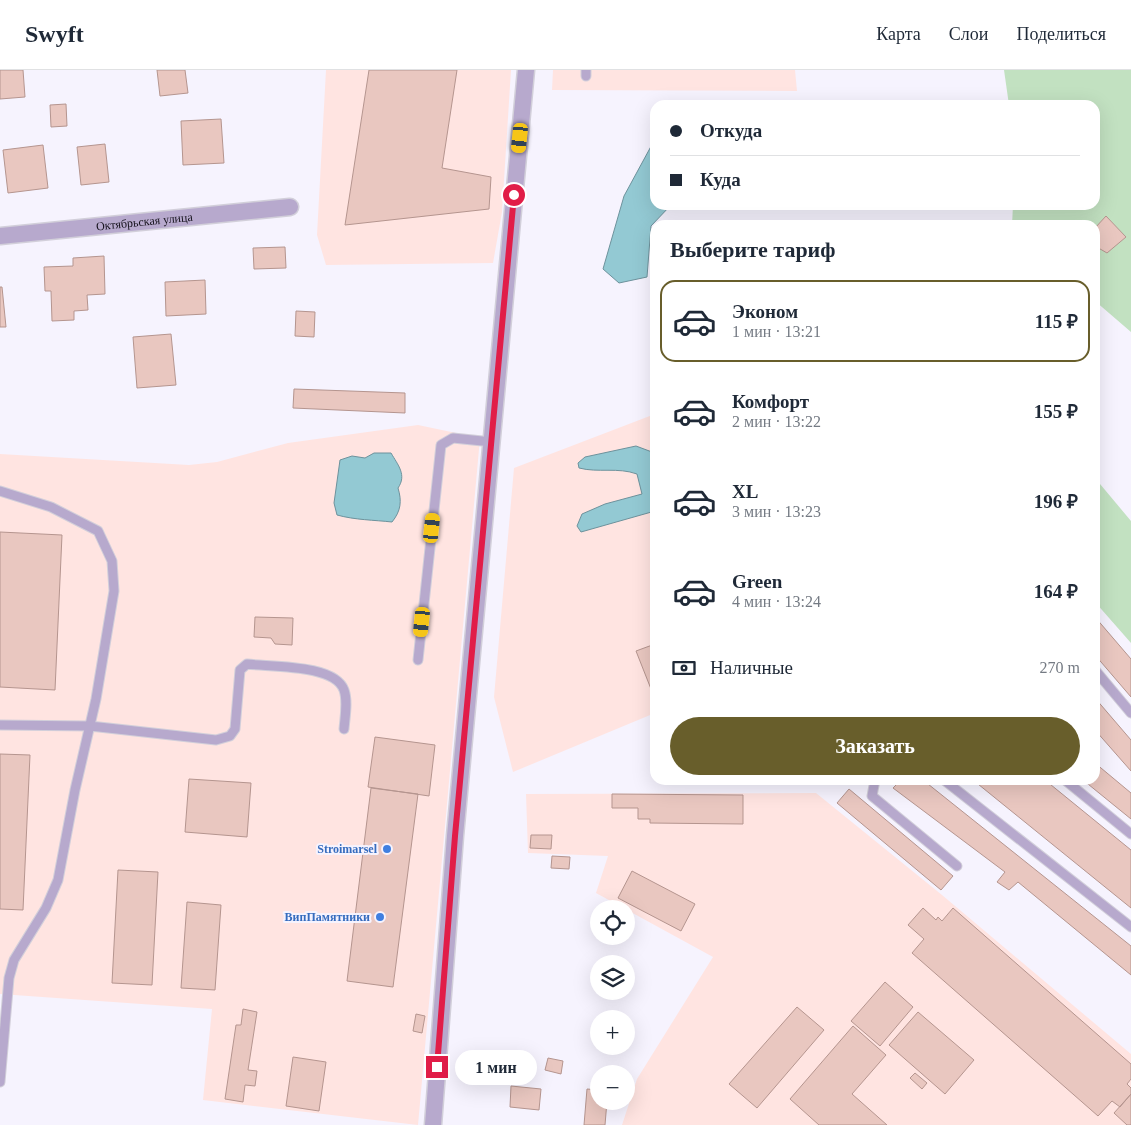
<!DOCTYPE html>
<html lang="ru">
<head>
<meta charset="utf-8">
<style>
	:root { --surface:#fff; --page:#f6f6f7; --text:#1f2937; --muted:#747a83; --line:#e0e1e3; --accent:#685e2b }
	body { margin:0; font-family:Georgia,serif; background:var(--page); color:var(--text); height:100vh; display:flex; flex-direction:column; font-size:19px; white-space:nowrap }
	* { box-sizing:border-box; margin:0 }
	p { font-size:16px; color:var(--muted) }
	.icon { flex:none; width:28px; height:28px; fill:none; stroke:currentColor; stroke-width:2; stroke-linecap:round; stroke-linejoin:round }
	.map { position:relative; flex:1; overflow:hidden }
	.panel { position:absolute; left:650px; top:150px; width:450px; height:565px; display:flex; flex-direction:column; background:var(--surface); border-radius:15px; box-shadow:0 5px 20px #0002 }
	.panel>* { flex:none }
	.banner { position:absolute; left:650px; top:30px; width:450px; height:110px; border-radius:15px; box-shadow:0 5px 20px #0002; display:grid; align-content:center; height:110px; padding:0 20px; background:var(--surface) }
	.tools { position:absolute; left:590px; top:830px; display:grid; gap:10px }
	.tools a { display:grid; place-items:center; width:45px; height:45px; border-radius:50%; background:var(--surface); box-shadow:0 5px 20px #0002; font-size:25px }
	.end { position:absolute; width:22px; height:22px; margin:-11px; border:6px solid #e11d48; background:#fff; box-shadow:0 0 0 2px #fff }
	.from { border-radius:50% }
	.bubble { position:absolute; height:35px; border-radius:18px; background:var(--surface); box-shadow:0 5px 20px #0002; font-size:16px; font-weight:700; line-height:35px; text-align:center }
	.car { position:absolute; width:15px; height:30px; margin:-15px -8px; border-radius:6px; box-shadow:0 0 4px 1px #0007; background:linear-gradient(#f5c518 24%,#345 0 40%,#f5c518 0 76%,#345 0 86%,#f5c518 0) }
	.banner b { display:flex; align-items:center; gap:18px; height:48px; font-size:19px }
	.banner b+b { border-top:1px solid var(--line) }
	.banner i { width:12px; height:12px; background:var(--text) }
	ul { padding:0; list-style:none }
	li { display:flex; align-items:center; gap:15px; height:82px; margin:0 10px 8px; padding:0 10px; border:2px solid transparent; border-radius:15px }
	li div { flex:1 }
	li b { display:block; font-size:19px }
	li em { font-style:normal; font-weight:700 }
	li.current { border-color:var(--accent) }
	li>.icon { width:45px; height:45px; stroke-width:1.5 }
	h2 { padding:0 20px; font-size:22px; line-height:60px }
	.pay { display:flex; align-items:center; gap:12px; height:55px; padding:0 20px; font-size:19px }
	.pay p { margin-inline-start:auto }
	.cta { display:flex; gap:10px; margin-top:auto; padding:10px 20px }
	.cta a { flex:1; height:58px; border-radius:30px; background:var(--accent); color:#fff; font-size:20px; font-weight:700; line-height:58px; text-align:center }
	header { display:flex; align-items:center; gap:30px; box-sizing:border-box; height:70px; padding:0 25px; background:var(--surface); border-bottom:1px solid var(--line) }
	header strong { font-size:24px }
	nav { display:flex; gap:28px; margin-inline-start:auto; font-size:18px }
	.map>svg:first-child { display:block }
</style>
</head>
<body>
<header>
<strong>Swyft</strong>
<nav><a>Карта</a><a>Слои</a><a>Поделиться</a></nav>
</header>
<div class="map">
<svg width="1131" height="1055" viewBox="0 0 1131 1055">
	<rect width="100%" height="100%" fill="#f6f3fe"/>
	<path fill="#ffe4e1" d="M 326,0 L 511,0 L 502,142 L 493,193 L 326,195 L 317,165 Z
		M 553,0 L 795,0 L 797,21 L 552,20 Z
		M 655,344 L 655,643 L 513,702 L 494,627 L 514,398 Z
		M 418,355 L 480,368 L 418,1055 L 203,1030 L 212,939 L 0,924 L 0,384 L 189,395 L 217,392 L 288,373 Z
		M 816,723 L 942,825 L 1131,984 L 1131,1055 L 622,1055 L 637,1009 L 713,887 L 596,823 L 608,786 L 528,783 L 526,724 Z"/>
	<path fill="#c2e1c1" d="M 1004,0 L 1131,0 L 1131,262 L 1095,231 L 1095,155 L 1012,155 L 1013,135 L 1095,135 L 1095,35 L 1009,35 Z
		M 1095,408 L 1131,451 L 1131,573 L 1095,532 Z"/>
	<path fill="#93c9d3" stroke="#6d929c" d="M 655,69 L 655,135 L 671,135 L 651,156 L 647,207 L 619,213 L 603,199 L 624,126 Z
		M 636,376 L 652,382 L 655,395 L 655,441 L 581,462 L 577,456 L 582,444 L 605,434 L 642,424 L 637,404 C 618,397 598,403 579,398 L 578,393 L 585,387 Z
		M 374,383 L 391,383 C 398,395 407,405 398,418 C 402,431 401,441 392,452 C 374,450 355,450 337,445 L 334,433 L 340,390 L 352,386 L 365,388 Z"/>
	<path fill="#e9c7c0" stroke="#b5958f" d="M 0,0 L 23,0 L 25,27 L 0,29 Z
		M 157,0 L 185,0 L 188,23 L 160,26 Z
		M 369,0 L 457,0 L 442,98 L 491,107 L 489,139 L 345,155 Z
		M 66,34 L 67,56 L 51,57 L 50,35 Z
		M 221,49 L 224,93 L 183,95 L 181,51 Z
		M 105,74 L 109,112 L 81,115 L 77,77 Z
		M 43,75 L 48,118 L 8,123 L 3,80 Z
		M 1106,146 L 1126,167 L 1107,183 L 1095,176 L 1095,158 Z
		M 285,177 L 286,198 L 254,199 L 253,178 Z
		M 104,186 L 105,224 L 87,225 L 88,240 L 74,241 L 74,250 L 52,251 L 51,221 L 45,221 L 44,197 L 73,196 L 73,188 Z
		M 205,210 L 206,244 L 166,246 L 165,212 Z
		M 0,217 L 2,217 L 6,257 L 0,257 Z
		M 296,241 L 315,242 L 314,267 L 295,266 Z
		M 171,264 L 176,315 L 137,318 L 133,267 Z
		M 294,319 L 405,323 L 405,343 L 293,338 Z
		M 0,462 L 62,465 L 55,620 L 0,617 Z
		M 255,547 L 293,548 L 292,575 L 275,574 L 271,568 L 254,567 Z
		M 1095,547 L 1131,589 L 1131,627 L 1095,585 Z
		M 655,574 L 655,617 L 651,619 L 636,581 Z
		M 1095,628 L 1131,670 L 1131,701 L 1095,660 Z
		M 375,667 L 435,675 L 429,726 L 368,717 Z
		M 0,684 L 30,685 L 23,840 L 0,839 Z
		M 1095,693 L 1131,723 L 1131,749 L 1083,710 L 1095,710 Z
		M 189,709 L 251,713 L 247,767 L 185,762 Z
		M 901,710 L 923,710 L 1131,876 L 1131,905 L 1018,812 L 1009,820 L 997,812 L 1005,802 L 893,718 Z
		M 973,710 L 1045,710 L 1131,780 L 1131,838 Z
		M 371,718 L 418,724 L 393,917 L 347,911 Z
		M 849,719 L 953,806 L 941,820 L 837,733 Z
		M 612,724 L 743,725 L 743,754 L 650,753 L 650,749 L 638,749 L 638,738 L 612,738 Z
		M 531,765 L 552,765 L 551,779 L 530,778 Z
		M 552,786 L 570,787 L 569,799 L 551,798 Z
		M 118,800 L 158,802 L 152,915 L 112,913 Z
		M 632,801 L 695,834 L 681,861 L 618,828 Z
		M 187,832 L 221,835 L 215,920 L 181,918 Z
		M 923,838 L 936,850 L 938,847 L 942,851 L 953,838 L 1131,994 L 1131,1009 L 1127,1014 L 1131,1018 L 1131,1024 L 1120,1037 L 1112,1031 L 1098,1046 L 912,883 L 924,869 L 908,855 Z
		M 885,912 L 913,937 L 880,976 L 851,951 Z
		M 797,937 L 824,960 L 757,1038 L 729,1014 Z
		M 243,939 L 257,942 L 248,1000 L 257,1001 L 255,1016 L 245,1015 L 243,1032 L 225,1029 L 236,955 L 241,955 Z
		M 918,942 L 974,990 L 945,1024 L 889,975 Z
		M 416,944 L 425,946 L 422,963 L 413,961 Z
		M 853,956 L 886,985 L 852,1024 L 887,1055 L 819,1055 L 790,1029 Z
		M 293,987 L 326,992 L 319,1041 L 286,1036 Z
		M 548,988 L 563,991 L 561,1004 L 545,1000 Z
		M 915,1003 L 927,1013 L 922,1019 L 910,1008 Z
		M 511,1016 L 541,1019 L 539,1040 L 510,1037 Z
		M 587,1019 L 599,1020 L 599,1031 L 607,1031 L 605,1055 L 584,1055 Z
		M 1131,1024 L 1131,1055 L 1127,1055 L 1114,1043 Z"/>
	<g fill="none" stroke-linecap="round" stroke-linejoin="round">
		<defs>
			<path id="lane" d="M 586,6 L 586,0
				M 0,421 L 51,437 L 98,461 L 112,491 L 114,521 L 96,629 L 75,720 L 58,810 L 46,838 L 14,890 L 9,908 L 0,1012
				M 418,590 L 441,375 L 453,368 L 492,372
				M 1095,600 L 1131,643
				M 0,655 L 90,656 L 216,670 L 230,666 L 235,659 L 240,600 L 247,594 C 271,597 335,594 344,620 C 348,631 345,647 344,659
				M 875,710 L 872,726 L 957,796
				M 944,710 L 1131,857
				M 1065,710 L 1131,764"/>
			<g id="street">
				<path id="s1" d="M 0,166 L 290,137"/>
				<path d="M 433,1055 L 455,766 L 526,0"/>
			</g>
		</defs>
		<use href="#lane" stroke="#d2cfda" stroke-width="11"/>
		<use href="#street" stroke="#d2cfda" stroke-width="19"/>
		<use href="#lane" stroke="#b7a9cd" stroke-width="9"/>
		<use href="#street" stroke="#b7a9cd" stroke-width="16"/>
	</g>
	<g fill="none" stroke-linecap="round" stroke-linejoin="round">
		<path stroke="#e11d48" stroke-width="6" d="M 437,997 L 455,766 L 514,125"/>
	</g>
	<g fill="#3f7fe0" stroke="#f6f3fe" stroke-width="2">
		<circle cx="387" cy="779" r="5"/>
		<circle cx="380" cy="847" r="5"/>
	</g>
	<g text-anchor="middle" stroke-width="4" stroke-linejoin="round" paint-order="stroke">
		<g font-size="12" fill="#15121c" stroke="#f6f3fe">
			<text dy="4" stroke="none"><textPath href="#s1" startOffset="145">Октябрьская улица</textPath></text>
		</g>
		<g font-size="12" font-weight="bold" fill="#366cbe" stroke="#f6f3fe" text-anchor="end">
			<text x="377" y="783">Stroimarsel</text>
			<text x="370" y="851">ВипПамятники</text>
		</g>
	</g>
</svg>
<div class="tools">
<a><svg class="icon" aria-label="locate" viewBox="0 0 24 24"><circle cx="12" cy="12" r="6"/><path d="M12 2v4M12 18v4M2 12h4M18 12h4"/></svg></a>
<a><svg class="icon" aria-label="layers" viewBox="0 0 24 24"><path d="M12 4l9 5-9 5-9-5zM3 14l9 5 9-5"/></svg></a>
<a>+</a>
<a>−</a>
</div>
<i class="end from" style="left:514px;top:125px"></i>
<i class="end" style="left:437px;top:997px"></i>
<div class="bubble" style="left:455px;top:980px;width:82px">1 мин</div>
<i class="car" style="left:520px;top:68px;rotate:186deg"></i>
<i class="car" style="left:432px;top:458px;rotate:6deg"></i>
<i class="car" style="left:422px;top:552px;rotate:186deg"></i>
<div class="banner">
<b><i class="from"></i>Откуда</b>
<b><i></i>Куда</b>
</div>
<section class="panel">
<h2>Выберите тариф</h2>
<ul>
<li class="current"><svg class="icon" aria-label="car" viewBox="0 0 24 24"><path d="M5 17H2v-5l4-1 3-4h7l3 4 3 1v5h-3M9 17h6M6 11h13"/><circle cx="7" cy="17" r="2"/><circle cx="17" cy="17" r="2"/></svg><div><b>Эконом</b><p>1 мин · 13:21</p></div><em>115 ₽</em></li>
<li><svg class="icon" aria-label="car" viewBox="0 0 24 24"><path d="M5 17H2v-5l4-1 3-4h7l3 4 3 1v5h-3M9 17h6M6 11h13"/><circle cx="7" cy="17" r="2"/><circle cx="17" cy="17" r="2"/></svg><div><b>Комфорт</b><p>2 мин · 13:22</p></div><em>155 ₽</em></li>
<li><svg class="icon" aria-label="car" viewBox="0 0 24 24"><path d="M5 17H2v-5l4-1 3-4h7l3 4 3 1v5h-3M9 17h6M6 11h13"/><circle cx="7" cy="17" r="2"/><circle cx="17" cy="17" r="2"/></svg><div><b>XL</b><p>3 мин · 13:23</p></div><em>196 ₽</em></li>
<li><svg class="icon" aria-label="car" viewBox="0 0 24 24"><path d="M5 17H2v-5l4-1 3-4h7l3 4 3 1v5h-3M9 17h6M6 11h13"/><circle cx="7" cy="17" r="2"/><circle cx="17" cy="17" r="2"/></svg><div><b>Green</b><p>4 мин · 13:24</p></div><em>164 ₽</em></li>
</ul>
<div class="pay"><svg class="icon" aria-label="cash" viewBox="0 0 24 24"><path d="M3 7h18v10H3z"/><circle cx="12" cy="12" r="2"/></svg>Наличные<p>270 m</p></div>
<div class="cta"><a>Заказать</a></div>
</section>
</div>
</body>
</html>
